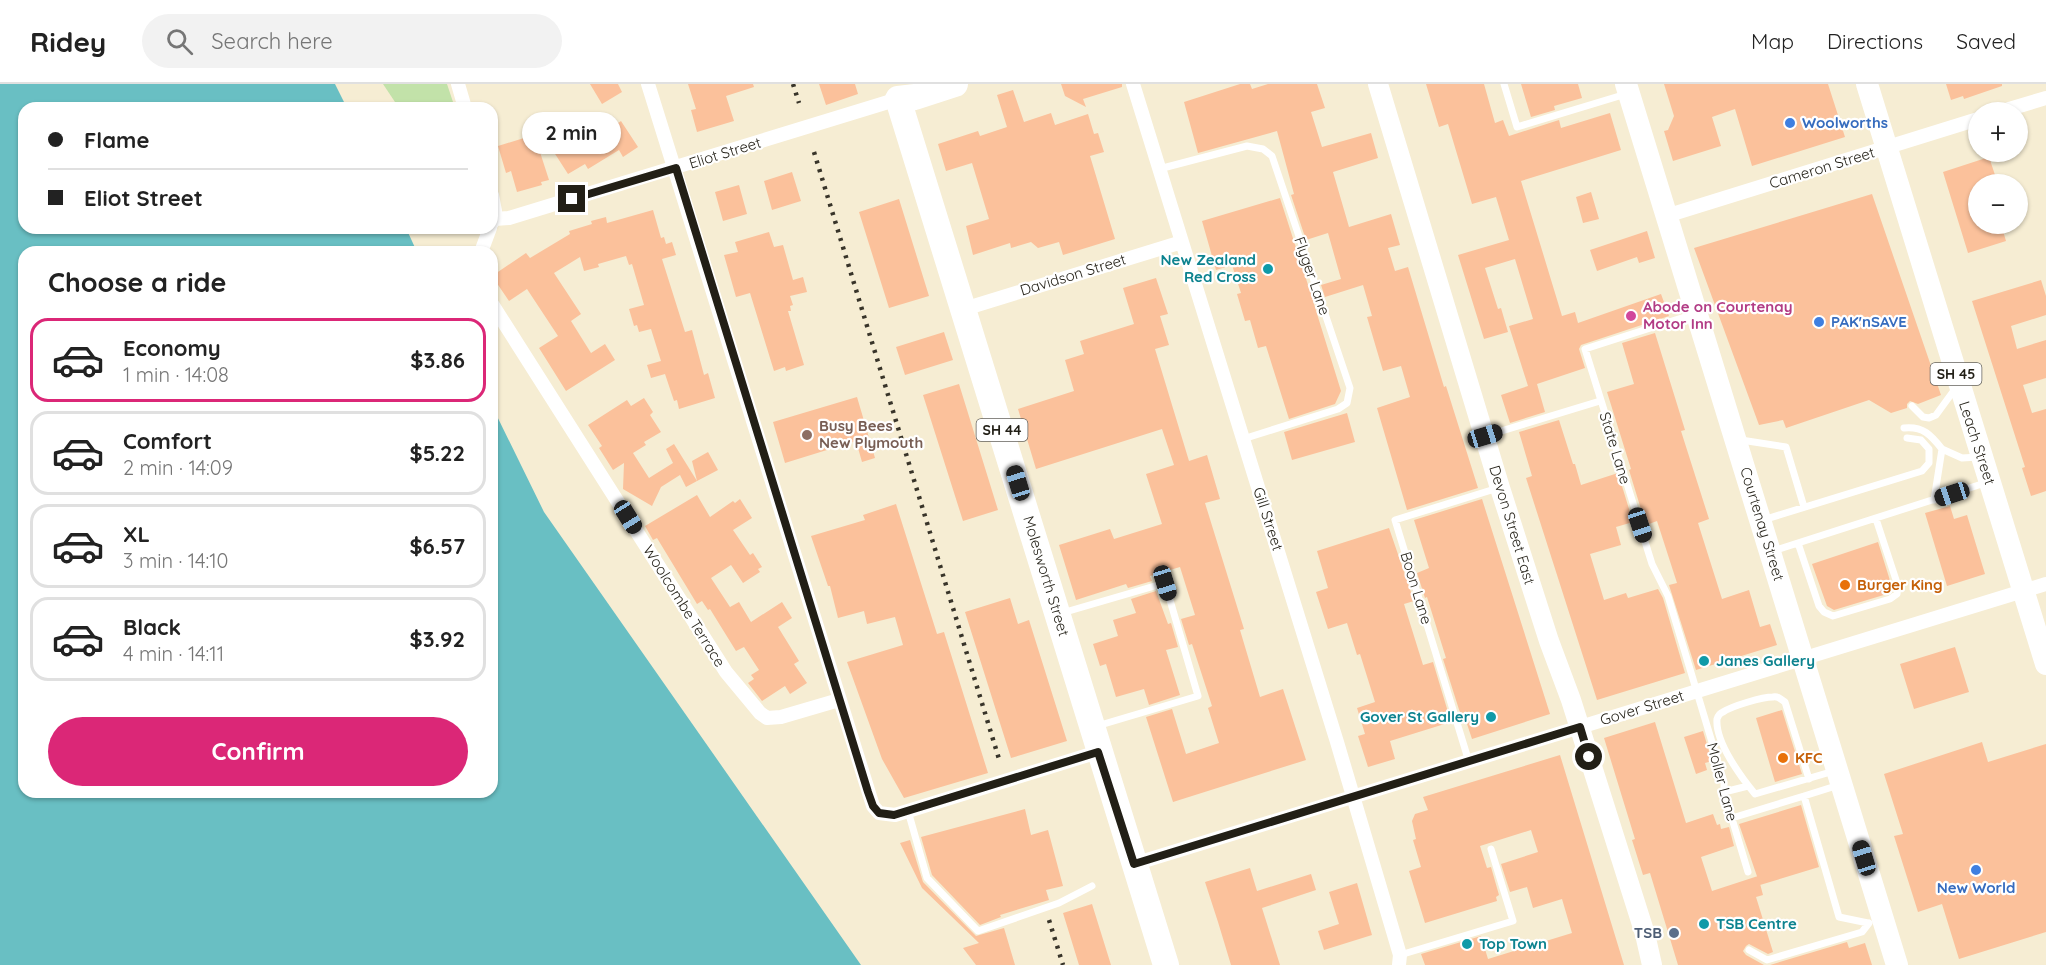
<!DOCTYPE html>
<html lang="en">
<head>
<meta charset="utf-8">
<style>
	:root { --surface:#fff; --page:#f2f2f2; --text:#222; --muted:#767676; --line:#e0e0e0; --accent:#db2777 }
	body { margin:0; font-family:Quicksand,sans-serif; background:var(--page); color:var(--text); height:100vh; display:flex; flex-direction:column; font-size:22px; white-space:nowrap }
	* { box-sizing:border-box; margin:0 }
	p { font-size:20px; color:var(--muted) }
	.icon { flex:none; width:33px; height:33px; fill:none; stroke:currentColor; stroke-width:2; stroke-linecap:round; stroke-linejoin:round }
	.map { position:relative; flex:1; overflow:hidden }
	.drawer { position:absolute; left:18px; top:162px; width:480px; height:552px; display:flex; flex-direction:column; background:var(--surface); border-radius:18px; box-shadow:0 2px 4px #0004 }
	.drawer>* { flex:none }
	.hud { position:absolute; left:18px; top:18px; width:480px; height:132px; border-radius:18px; box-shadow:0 2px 4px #0004; display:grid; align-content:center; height:132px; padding:0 30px; background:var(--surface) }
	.tools { position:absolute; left:1968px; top:18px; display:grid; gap:12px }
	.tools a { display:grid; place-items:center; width:60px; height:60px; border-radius:50%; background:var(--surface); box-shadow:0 2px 4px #0004; font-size:30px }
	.end { position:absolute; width:27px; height:27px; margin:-14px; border:8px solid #221f16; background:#fff; box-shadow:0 0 0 3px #fff }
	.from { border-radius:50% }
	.bubble { position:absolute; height:42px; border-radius:21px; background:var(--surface); box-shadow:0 2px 4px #0004; font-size:20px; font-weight:700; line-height:42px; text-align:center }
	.car { position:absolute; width:18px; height:36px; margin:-18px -9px; border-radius:8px; box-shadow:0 0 4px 2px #0007; background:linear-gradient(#222 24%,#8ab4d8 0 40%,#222 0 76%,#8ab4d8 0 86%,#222 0) }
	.hud b { display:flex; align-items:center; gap:21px; height:57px; font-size:22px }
	.hud b+b { border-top:2px solid var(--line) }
	.hud i { width:15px; height:15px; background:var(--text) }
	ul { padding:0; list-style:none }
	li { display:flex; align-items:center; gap:18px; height:84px; margin:0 12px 9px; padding:0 18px; border:3px solid var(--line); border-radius:18px }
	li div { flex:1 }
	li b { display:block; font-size:22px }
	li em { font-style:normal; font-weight:700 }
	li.on { border-color:var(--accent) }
	li>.icon { width:54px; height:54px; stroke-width:1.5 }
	h2 { padding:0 30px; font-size:27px; line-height:72px }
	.action { display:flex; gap:12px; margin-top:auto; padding:12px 30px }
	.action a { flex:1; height:69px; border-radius:36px; background:var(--accent); color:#fff; font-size:24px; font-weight:700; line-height:69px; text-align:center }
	header { display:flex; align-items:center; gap:36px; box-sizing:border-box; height:84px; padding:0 30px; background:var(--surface); border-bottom:2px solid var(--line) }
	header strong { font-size:28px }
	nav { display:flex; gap:33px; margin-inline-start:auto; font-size:21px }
	.search { width:420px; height:54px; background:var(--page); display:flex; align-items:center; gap:15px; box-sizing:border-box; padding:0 21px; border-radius:33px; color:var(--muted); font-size:22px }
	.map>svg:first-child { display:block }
</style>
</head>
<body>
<header>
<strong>Ridey</strong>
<div class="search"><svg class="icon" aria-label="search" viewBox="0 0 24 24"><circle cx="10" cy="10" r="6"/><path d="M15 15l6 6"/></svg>Search here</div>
<nav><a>Map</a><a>Directions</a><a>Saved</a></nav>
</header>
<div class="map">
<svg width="2046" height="881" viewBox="0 0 2046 881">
	<rect width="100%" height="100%" fill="#f6edd3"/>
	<path fill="#c2e2a9" d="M 383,0 L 447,0 L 455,24 L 399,24 Z"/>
	<path fill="#69bfc3" d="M 0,0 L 335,0 L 347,24 L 24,24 L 24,144 L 406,144 L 417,168 L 24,168 L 24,708 L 492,708 L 492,322 L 544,428 L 861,881 L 0,881 Z"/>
	<path fill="#fbc19b" d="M 590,0 L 618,0 L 622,8 L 602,20 Z
		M 688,0 L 753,0 L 754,3 L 726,12 L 734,37 L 697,48 L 691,26 L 696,25 Z
		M 819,0 L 855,0 L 858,10 L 826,21 Z
		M 1061,0 L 1122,0 L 1122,3 L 1083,15 L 1086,23 L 1065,12 Z
		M 1240,0 L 1250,0 L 1252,5 L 1268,0 L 1317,0 L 1325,24 L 1311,28 L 1322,63 L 1371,49 L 1378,74 L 1333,88 L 1349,143 L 1391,130 L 1400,161 L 1388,164 L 1395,187 L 1408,183 L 1444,303 L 1446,302 L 1478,404 L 1407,426 L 1377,324 L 1410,313 L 1401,282 L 1383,287 L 1367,233 L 1372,232 L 1363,201 L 1325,213 L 1321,201 L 1341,195 L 1328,149 L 1306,156 L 1291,111 L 1294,110 L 1277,47 L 1198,69 L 1184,18 Z
		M 1426,0 L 1484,0 L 1495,39 L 1503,36 L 1509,52 L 1559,36 L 1561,44 L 1610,29 L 1621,66 L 1521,97 L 1562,232 L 1575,228 L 1578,239 L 1661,210 L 1669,232 L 1581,261 L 1579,265 L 1585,284 L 1531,302 L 1537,300 L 1545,328 L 1510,339 L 1501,311 L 1528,302 L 1509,242 L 1533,235 L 1515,175 L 1485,184 L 1498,225 L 1501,224 L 1508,248 L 1484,255 L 1458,171 L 1509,156 L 1496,113 L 1472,120 L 1448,40 L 1439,43 Z
		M 1521,0 L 1578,0 L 1582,14 L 1554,22 L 1555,26 L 1531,33 Z
		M 1664,0 L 1828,0 L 1845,53 L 1752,82 L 1735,25 L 1712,33 L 1721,62 L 1673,77 L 1664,47 L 1668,46 L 1674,32 Z
		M 1946,0 L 2002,0 L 2002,2 L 1964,15 L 1963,12 L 1951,16 Z
		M 1013,6 L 1024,38 L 1051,29 L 1055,41 L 1088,30 L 1094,50 L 1098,49 L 1104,68 L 1090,72 L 1115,155 L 1063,171 L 1059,158 L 1038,164 L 1031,158 L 1011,164 L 1010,159 L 973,171 L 966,142 L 989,135 L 972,79 L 946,87 L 938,60 L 978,47 L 980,52 L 1007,43 L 997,11 Z
		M 605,35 L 611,44 L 621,37 L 638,63 L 623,73 L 619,66 L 588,85 L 585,80 L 568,90 L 548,59 L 566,48 L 567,51 L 584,41 L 588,46 Z
		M 524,54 L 526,60 L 534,57 L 536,67 L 539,65 L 549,96 L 541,98 L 542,101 L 517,108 L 511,87 L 506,89 L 498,62 Z
		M 1989,73 L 1998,100 L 1978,100 L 1978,140 L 2001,140 L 2006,157 L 1968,169 L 1943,88 Z
		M 792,88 L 801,117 L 772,126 L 764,97 Z
		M 739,101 L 747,130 L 723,137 L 715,108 Z
		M 1591,108 L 1599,135 L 1583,139 L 1576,113 Z
		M 1872,110 L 1941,311 L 1918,320 L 1910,317 L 1907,320 L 1907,324 L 1891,329 L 1869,316 L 1786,344 L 1783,336 L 1759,341 L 1694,164 Z
		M 1280,114 L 1309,204 L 1310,204 L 1314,216 L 1313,217 L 1341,307 L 1335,320 L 1289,335 L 1266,262 L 1258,264 L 1250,236 L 1245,237 L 1237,210 L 1241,209 L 1232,181 L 1216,186 L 1202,137 Z
		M 899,115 L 929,212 L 889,224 L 859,128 Z
		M 653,126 L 661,154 L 664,153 L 666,160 L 672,158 L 676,171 L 662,175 L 685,248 L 692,246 L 704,291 L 708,289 L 715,314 L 679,325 L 677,316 L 674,317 L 665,290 L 651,294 L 647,281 L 661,277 L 651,245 L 639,248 L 637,241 L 634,242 L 629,225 L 644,221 L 632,180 L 629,181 L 626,172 L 598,180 L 599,183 L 584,187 L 580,173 L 554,189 L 581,230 L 571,237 L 591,269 L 605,260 L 615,276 L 566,307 L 539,264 L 558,252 L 527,205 L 509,217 L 492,192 L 526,169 L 530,174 L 570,150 L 569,147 L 592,140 L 591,137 L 606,133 L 607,139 Z
		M 1647,147 L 1655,174 L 1639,179 L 1637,173 L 1597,187 L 1590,166 Z
		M 769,148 L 774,163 L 783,161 L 793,196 L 803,193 L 807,208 L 790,212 L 793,221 L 790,222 L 791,227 L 788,227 L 804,281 L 786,287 L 785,283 L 774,287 L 750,209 L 736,213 L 724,171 L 738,168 L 735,158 Z
		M 1156,194 L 1168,230 L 1160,232 L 1169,261 L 1155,265 L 1189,377 L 1207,371 L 1220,415 L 1205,419 L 1244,545 L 1240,546 L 1260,613 L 1283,605 L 1306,676 L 1173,718 L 1146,633 L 1172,625 L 1186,670 L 1219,659 L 1208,624 L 1212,622 L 1192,560 L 1189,561 L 1181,535 L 1195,531 L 1180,483 L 1150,492 L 1152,497 L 1128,504 L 1126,500 L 1076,516 L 1059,461 L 1110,445 L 1114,455 L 1162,440 L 1146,390 L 1174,381 L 1162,345 L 1036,385 L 1018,325 L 1074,307 L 1065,276 L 1084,270 L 1080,257 L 1134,240 L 1123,204 Z
		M 2041,196 L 2046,212 L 2046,231 L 2011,242 L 2017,265 L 2046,256 L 2046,294 L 2023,301 L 2032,329 L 2046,325 L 2046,407 L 2031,412 L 2022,384 L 2025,383 L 1972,217 Z
		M 944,248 L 953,276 L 905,291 L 896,263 Z
		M 1655,249 L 1685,346 L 1681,347 L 1709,435 L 1698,439 L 1722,515 L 1749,506 L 1760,543 L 1770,540 L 1777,561 L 1696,586 L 1669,501 L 1677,499 L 1657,437 L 1649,440 L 1647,434 L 1644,435 L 1629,386 L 1631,385 L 1607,308 L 1634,300 L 1622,259 Z
		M 959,300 L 998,426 L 963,437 L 923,311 Z
		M 857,313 L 875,374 L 862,378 L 856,357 L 785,379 L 773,338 Z
		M 644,314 L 653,328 L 650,331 L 661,348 L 644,358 L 646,361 L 633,369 L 649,394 L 673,379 L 666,365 L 674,360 L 697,397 L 686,403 L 680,391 L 661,403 L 652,422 L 623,405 L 624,379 L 613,386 L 599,364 L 602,362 L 588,341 L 627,316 L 631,322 Z
		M 1347,329 L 1355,358 L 1292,376 L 1284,348 Z
		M 1559,336 L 1573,380 L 1575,380 L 1581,401 L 1618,389 L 1633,438 L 1616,443 L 1621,461 L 1590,470 L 1604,516 L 1626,509 L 1628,514 L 1658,505 L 1663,514 L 1685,589 L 1597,616 L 1526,394 L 1532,392 L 1519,348 Z
		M 708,368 L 718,386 L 697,397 L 692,377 Z
		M 697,411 L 710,433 L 733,417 L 735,419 L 740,415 L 752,434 L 733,446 L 750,471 L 753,469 L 762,483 L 758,485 L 760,488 L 743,499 L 731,481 L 711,494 L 730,523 L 739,518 L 751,538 L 782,518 L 792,534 L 778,543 L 799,577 L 794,580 L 807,599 L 790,610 L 785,602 L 762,617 L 748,599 L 754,595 L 751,591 L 759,586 L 744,563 L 736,567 L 710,525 L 708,526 L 702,517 L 697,520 L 657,454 L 653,456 L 645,442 Z
		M 1482,415 L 1550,630 L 1472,655 L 1465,634 L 1462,635 L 1443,575 L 1446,574 L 1427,513 L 1425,514 L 1417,489 L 1429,484 L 1414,436 Z
		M 896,420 L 937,550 L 944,548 L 988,689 L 904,714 L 882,675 L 847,578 L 903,561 L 895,533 L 867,540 L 864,527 L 838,534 L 830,502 L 828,502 L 811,452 L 865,436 L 863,431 Z
		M 1950,422 L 1954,435 L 1967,431 L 1985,490 L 1947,502 L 1925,429 Z
		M 1389,444 L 1414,517 L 1404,520 L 1423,581 L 1433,578 L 1451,638 L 1390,657 L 1395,675 L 1368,683 L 1358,652 L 1365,650 L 1357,624 L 1375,618 L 1360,570 L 1357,571 L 1347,539 L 1328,545 L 1316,508 L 1328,504 L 1317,467 Z
		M 1878,458 L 1892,503 L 1887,510 L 1834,526 L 1827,522 L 1812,480 Z
		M 1156,507 L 1168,540 L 1171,539 L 1178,563 L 1166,566 L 1180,611 L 1149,621 L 1144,605 L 1116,613 L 1106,580 L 1100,582 L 1093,560 L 1118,552 L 1113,536 L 1136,529 L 1131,515 Z
		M 1010,514 L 1018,540 L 1029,536 L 1067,657 L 1011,674 L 965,528 Z
		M 1955,563 L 1969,608 L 1914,625 L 1900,580 Z
		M 1782,626 L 1802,690 L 1775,698 L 1756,634 Z
		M 1655,638 L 1686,739 L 1713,730 L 1717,741 L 1720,740 L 1721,745 L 1729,743 L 1734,762 L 1701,773 L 1712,807 L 1758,792 L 1763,811 L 1756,813 L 1773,868 L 1768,870 L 1749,860 L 1746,862 L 1743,867 L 1746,871 L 1764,881 L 1678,881 L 1650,789 L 1643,791 L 1632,756 L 1635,755 L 1604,654 Z
		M 1703,647 L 1712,677 L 1705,679 L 1707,686 L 1696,690 L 1684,653 Z
		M 1982,658 L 1988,678 L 2046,660 L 2046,848 L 1959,875 L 1942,820 L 1918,828 L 1894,752 L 1903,750 L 1884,690 Z
		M 1560,671 L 1624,881 L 1425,881 L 1421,870 L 1481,852 L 1488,875 L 1572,849 L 1562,815 L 1533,824 L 1527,803 L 1510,808 L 1501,780 L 1538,768 L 1531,746 L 1480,762 L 1487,784 L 1491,783 L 1499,811 L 1496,813 L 1497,817 L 1425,839 L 1409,787 L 1421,783 L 1413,756 L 1416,755 L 1412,737 L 1415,730 L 1428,726 L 1423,713 Z
		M 1801,721 L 1819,783 L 1760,801 L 1739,740 Z
		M 1025,725 L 1031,751 L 1048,746 L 1063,802 L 1046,806 L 1049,816 L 1000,831 L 1001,833 L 980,841 L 932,791 L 921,753 Z
		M 910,756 L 923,798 L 976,852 L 1004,844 L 1015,881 L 976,881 L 963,864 L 979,859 L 922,804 L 900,759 Z
		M 1250,784 L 1257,807 L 1311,790 L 1316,806 L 1262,824 L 1280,881 L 1231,881 L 1218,838 L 1205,798 Z
		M 1357,799 L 1372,851 L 1324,866 L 1318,847 L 1339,840 L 1329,808 Z
		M 1092,820 L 1111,881 L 1079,881 L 1063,829 Z
		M 1847,858 L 1849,864 L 1865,859 L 1872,881 L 1770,881 Z"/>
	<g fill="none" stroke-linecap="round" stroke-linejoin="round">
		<path stroke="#fff" stroke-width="7" d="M 1504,0 L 1517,43 L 1626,10
			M 1159,85 L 1247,62 L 1263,65 L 1272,72 L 1350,304 L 1347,319 L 1338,325 L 1243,355
			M 1694,230 L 1585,265 L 1652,480 L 1668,512 L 1724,698 L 1724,708 L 1748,788
			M 1912,322 L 1923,333 L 1929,334 L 1936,331 L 1955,305
			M 1904,344 C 1923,342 1931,351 1942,365 L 1934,416
			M 1485,352 L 1600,317
			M 1741,356 L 1786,363 L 1804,423
			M 1942,365 L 1962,374 L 1979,373
			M 1763,436 L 1922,387 L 1929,379 L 1929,365 L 1921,356 L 1907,354
			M 1798,459 L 1819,522 L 1824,528 L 1833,532 L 1890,515 L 1897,510 L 1898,502 L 1876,435
			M 1773,467 L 1985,399
			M 1062,529 L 1165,499 L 1198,612 L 1097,642
			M 1469,678 L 1395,436 L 1498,404
			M 1809,695 L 1785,618 C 1781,615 1778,612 1773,613 C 1762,613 1732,622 1723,628 C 1720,629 1718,632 1717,635 C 1715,658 1741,693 1755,710 L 1834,687
			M 1724,708 L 1748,702
			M 1804,712 L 1839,701
			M 908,727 L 927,794 L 978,847 L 1059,819 L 1092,802
			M 1732,734 L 1804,712 L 1839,833 L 1868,839
			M 1749,866 L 1767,876 L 1862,848 L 1869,839
			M 1400,871 L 1513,837 L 1491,765"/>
		<path stroke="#fff" stroke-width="14" d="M 458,0 L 465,24
			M 648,0 L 873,722 L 879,729 L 895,731 L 1098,668
			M 1133,0 L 1337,658 L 1400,871 L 1399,881
			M 1999,28 L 2046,14
			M 492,111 L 495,127 L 492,139
			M 1666,132 L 1978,35
			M 494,135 L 509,134 L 898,15
			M 481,168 L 490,144
			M 492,220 L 726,588 L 760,629 L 767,634 L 781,633 L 839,616
			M 964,225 L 1182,158
			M 1134,780 L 2046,500"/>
		<path stroke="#fff" stroke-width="20" d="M 1378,0 L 1500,404 L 1549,557 L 1571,616 L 1645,850 L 1652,881"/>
		<path stroke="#fff" stroke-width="22" d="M 1626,0 L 1897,881
			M 1867,0 L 2046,580"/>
		<path stroke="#fff" stroke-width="26" d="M 955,0 L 915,13 L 898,15 L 1166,881"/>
		<path stroke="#383429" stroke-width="4.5" stroke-dasharray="3 6" stroke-linecap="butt" d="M 793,0 L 799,19
			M 814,68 L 999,675
			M 1049,836 L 1063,881"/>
	</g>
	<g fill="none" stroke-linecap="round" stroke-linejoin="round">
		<path stroke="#221f16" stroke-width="8" d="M 572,115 L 676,84 L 868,708 L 873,722 L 879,729 L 894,731 L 1098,668 L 1134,780 L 1580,643 L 1589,673"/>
	</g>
	<g fill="#3f7fe0" stroke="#fff" stroke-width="2">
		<circle cx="1790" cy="39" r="6"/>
		<circle cx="1819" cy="238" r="6"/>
		<circle cx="1976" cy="786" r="6"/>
	</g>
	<g fill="#0f9aa8" stroke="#fff" stroke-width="2">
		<circle cx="1268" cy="185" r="6"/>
		<circle cx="1704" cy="577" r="6"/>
		<circle cx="1491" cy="633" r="6"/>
		<circle cx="1704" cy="840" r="6"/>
		<circle cx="1467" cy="860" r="6"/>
	</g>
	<circle fill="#d1479c" stroke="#fff" stroke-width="2" cx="1631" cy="232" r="6"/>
	<circle fill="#8d6e63" stroke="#fff" stroke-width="2" cx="807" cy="351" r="6"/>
	<g fill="#e8710a" stroke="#fff" stroke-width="2">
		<circle cx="1845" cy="501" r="6"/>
		<circle cx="1783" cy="674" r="6"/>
	</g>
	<circle fill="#5c6f8a" stroke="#fff" stroke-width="2" cx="1674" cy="849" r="6"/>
	<g text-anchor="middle" stroke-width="4.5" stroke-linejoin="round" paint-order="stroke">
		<g fill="#fff" stroke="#64625c" stroke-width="1.5">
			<rect x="1930.5" y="279" width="51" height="22" rx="4.5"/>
			<rect x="976.5" y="335" width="51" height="22" rx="4.5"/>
		</g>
		<g font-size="14" font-weight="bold" fill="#221f16">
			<text x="1956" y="295">SH 45</text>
			<text x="1002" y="351">SH 44</text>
		</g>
		<g font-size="15" font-weight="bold" fill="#366cbe" stroke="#fff" text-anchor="start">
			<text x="1802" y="44">Woolworths</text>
			<text x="1831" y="243">PAK'nSAVE</text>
			<text x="1976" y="809" text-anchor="middle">New World</text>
		</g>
		<g font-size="15" fill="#221f16" stroke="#fff">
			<text transform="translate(725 69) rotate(-17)" y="5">Eliot Street</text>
			<text transform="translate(1822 84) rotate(-17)" y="5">Cameron Street</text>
			<text transform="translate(1073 191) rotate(-17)" y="5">Davidson Street</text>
			<text transform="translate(1312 192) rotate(71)" y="5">Flyger Lane</text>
			<text transform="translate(1977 359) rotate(72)" y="5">Leach Street</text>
			<text transform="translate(1615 364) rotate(73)" y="5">State Lane</text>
			<text transform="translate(1268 435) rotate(72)" y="5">Gill Street</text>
			<text transform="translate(1762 440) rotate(73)" y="5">Courtenay Street</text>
			<text transform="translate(1512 441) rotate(73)" y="5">Devon Street East</text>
			<text transform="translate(1046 492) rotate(73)" y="5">Molesworth Street</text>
			<text transform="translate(1416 504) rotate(73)" y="5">Boon Lane</text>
			<text transform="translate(684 522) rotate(58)" y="5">Woolcombe Terrace</text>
			<text transform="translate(1642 624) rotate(-17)" y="5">Gover Street</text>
			<text transform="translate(1722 698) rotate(75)" y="5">Moller Lane</text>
		</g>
		<g font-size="15" font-weight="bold" fill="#0d838f" stroke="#fff" text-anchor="start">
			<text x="1256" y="181" text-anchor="end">New Zealand<tspan x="1256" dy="17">Red Cross</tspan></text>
			<text x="1716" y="582">Janes Gallery</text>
			<text x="1479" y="638" text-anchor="end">Gover St Gallery</text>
			<text x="1716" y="845">TSB Centre</text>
			<text x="1479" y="865">Top Town</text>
		</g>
		<g font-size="15" font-weight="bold" fill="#b23c85" stroke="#fff" text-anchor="start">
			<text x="1643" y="228">Abode on Courtenay<tspan x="1643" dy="17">Motor Inn</tspan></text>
		</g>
		<g font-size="15" font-weight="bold" fill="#785e54" stroke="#fff" text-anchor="start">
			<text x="819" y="347">Busy Bees<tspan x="819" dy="17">New Plymouth</tspan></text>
		</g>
		<g font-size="15" font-weight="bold" fill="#c56008" stroke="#fff" text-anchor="start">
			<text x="1857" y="506">Burger King</text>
			<text x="1795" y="679">KFC</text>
		</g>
		<g font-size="15" font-weight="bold" fill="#4e5e75" stroke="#fff" text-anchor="end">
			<text x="1662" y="854">TSB</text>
		</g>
	</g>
</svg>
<div class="tools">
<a>+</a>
<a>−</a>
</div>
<i class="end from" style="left:1589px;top:673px"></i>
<i class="end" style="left:572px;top:115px"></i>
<div class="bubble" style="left:522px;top:28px;width:99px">2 min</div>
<i class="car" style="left:1485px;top:352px;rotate:73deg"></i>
<i class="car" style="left:1018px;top:399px;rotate:343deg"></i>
<i class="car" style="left:1952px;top:410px;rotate:252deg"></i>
<i class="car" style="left:628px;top:433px;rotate:148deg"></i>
<i class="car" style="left:1640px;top:441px;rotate:162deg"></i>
<i class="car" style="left:1165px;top:499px;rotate:163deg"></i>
<i class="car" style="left:1864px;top:774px;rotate:343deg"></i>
<div class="hud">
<b><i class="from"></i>Flame</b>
<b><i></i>Eliot Street</b>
</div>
<section class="drawer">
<h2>Choose a ride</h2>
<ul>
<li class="on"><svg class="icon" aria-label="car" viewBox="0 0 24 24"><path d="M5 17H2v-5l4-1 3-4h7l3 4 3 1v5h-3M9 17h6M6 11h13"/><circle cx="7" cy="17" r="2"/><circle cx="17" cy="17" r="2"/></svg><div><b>Economy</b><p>1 min · 14:08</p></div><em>$3.86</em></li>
<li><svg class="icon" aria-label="car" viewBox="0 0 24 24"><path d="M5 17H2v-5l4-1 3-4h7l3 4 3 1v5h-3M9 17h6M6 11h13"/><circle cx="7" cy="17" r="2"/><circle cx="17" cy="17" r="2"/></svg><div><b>Comfort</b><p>2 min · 14:09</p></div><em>$5.22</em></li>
<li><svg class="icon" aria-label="car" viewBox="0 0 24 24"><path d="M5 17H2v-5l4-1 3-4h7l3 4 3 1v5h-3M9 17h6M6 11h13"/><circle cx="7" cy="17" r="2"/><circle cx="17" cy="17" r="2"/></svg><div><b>XL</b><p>3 min · 14:10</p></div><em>$6.57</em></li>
<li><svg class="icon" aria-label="car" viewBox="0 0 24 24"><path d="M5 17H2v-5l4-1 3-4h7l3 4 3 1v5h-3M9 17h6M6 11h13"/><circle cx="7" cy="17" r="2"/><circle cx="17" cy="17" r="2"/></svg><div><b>Black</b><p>4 min · 14:11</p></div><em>$3.92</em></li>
</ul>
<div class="action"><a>Confirm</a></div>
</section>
</div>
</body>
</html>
